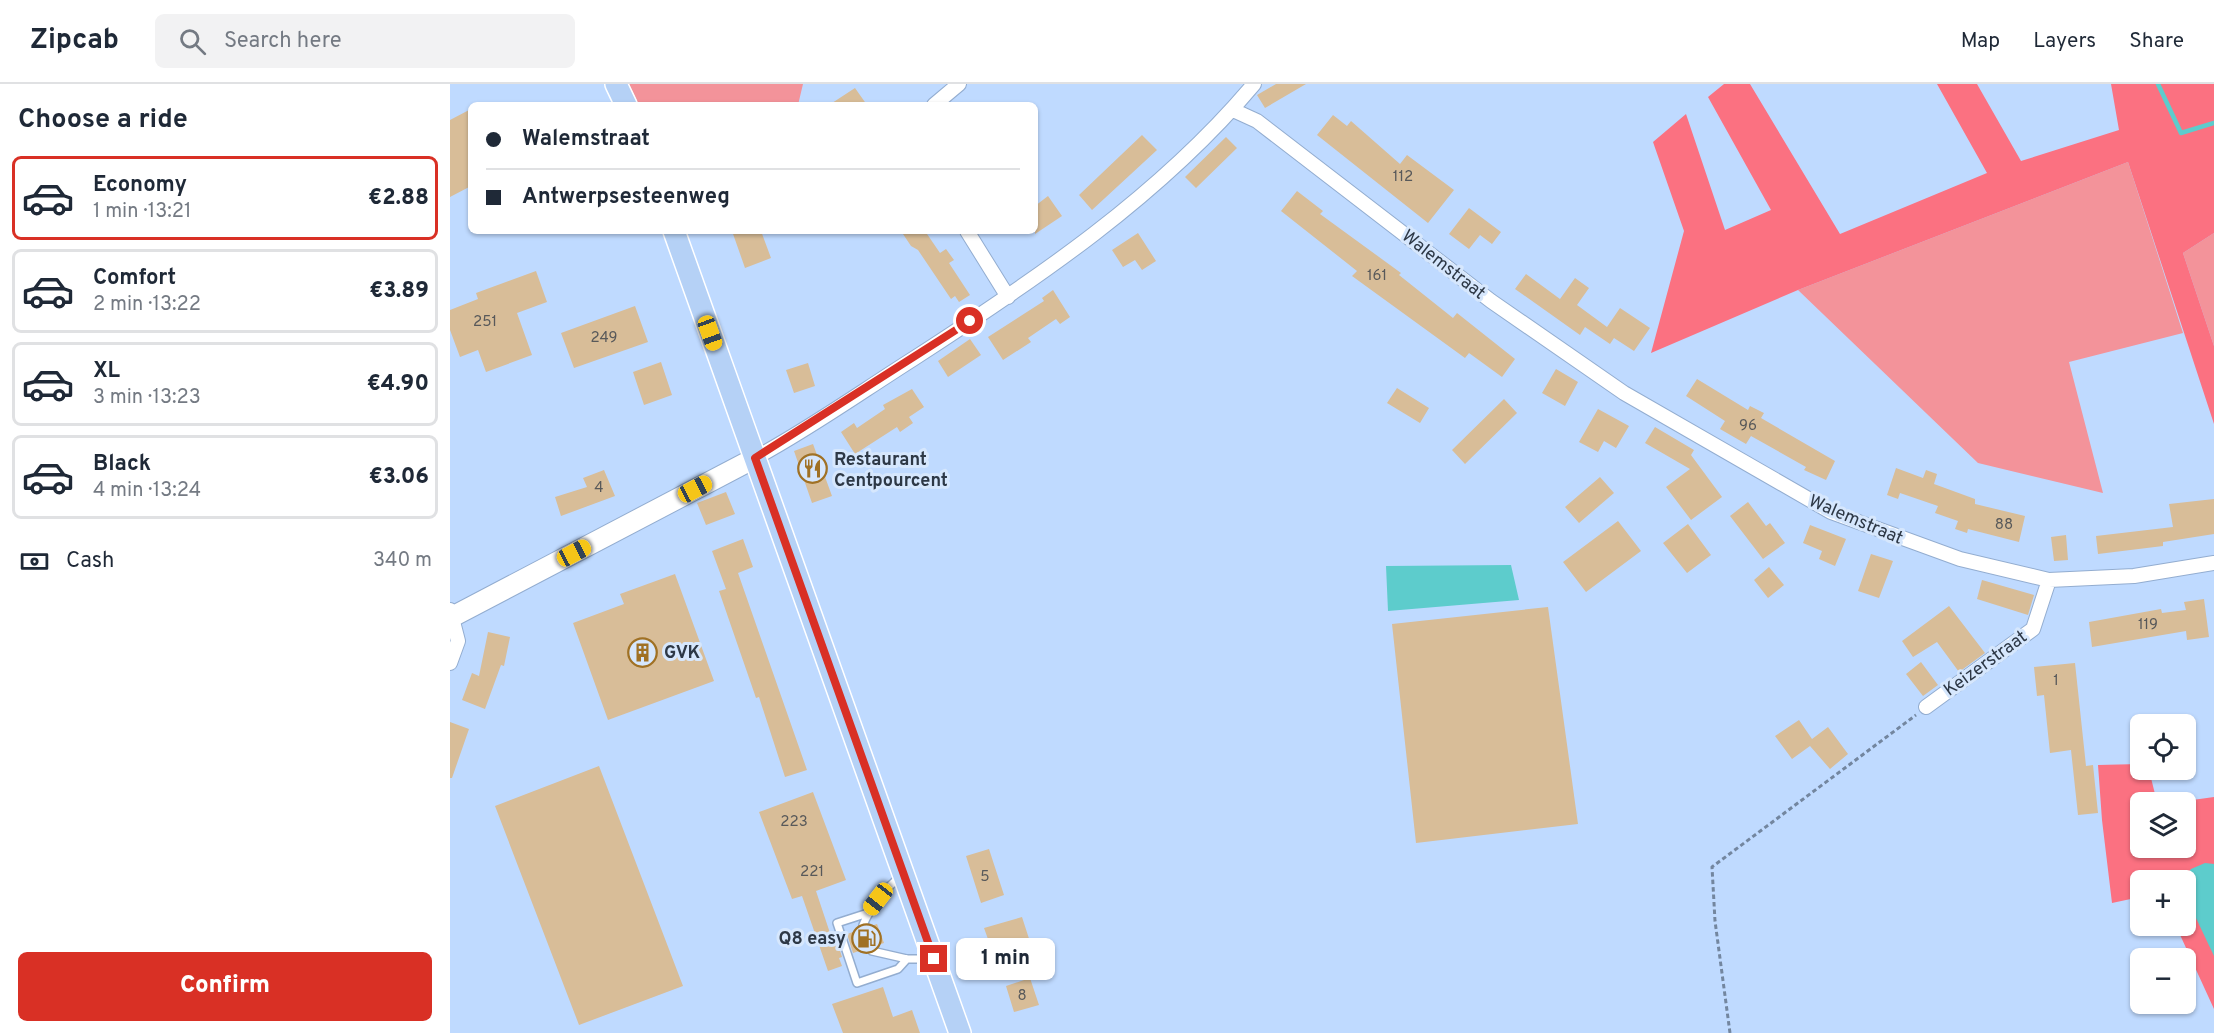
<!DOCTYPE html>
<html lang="en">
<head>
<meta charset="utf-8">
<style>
	:root { --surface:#fff; --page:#f2f2f3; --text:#1f2937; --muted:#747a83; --line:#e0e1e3; --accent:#d93025 }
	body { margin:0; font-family:Overpass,sans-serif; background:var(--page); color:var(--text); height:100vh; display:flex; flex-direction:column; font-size:22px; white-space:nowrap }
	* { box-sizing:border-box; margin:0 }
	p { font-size:20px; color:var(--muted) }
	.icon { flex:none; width:33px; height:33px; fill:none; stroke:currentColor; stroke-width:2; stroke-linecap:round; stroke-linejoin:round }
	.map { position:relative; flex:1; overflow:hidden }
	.panel { display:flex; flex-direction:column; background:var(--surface); width:450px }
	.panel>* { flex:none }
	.top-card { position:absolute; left:18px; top:18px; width:570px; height:132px; border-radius:9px; box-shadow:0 2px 4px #0004; display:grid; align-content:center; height:132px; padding:0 18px; background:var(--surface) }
	.controls { position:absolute; left:1680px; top:630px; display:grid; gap:12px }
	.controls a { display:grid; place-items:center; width:66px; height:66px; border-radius:9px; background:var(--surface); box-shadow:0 2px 4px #0004; font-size:30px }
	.end { position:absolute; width:27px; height:27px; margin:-14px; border:8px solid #d93025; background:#fff; box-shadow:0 0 0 3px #fff }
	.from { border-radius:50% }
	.bubble { position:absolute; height:42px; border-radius:9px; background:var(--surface); box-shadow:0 2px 4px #0004; font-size:20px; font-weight:800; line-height:42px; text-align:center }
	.car { position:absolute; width:18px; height:36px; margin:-18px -9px; border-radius:8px; box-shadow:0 0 4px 2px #0007; background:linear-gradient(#f5c518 24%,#345 0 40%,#f5c518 0 76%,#345 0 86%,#f5c518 0) }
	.top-card b { display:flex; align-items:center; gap:21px; height:57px; font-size:22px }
	.top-card b+b { border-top:2px solid var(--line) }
	.top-card i { width:15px; height:15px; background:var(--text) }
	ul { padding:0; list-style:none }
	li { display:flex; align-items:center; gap:18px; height:84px; margin:0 12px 9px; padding:0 6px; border:3px solid var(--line); border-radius:9px }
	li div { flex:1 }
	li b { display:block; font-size:22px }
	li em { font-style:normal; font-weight:800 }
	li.active { border-color:var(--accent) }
	li>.icon { width:54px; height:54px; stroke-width:1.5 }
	h2 { padding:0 18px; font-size:27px; line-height:72px }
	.pay { display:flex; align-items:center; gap:15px; height:66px; padding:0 18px; font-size:22px }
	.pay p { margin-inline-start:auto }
	.cta { display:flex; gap:12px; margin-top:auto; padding:12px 18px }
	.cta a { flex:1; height:69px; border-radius:9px; background:var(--accent); color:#fff; font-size:24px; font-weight:800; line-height:69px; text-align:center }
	header { display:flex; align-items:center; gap:36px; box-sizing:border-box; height:84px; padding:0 30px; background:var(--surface); border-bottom:2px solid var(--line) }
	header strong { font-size:28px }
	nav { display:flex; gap:33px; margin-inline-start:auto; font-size:21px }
	.search { width:420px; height:54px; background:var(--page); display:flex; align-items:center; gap:15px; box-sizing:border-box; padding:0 21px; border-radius:9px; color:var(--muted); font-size:22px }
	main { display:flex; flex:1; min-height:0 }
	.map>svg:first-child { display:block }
</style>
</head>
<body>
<header>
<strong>Zipcab</strong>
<div class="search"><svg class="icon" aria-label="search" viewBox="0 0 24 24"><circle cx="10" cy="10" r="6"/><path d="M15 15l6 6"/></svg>Search here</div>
<nav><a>Map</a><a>Layers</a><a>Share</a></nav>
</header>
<main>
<section class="panel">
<h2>Choose a ride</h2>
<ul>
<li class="active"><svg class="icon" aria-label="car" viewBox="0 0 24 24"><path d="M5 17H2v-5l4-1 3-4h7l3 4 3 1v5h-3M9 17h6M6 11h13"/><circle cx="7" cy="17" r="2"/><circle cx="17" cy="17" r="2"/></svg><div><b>Economy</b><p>1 min · 13:21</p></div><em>€2.88</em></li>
<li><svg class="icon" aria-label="car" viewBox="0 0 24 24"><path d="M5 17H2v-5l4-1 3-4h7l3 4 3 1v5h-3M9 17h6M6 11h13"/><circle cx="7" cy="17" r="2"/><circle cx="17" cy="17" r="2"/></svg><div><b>Comfort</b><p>2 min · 13:22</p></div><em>€3.89</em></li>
<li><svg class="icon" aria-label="car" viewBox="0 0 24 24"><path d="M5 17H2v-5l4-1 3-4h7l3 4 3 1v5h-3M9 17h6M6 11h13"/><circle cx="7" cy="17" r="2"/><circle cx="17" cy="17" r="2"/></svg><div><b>XL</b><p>3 min · 13:23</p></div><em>€4.90</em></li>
<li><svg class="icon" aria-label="car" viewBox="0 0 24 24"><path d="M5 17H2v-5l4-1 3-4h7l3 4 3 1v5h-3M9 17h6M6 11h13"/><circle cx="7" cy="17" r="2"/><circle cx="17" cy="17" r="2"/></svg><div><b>Black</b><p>4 min · 13:24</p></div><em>€3.06</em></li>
</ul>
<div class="pay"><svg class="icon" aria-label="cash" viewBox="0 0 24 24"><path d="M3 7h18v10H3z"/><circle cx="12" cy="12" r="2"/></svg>Cash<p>340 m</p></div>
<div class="cta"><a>Confirm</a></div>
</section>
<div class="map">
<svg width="1764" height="949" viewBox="0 0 1764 949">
	<rect width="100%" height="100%" fill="#bfdaff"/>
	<path fill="#f3939a" d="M 179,0 L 353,0 L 348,21 L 189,21 Z
		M 1678,78 L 1733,249 L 1619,278 L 1653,409 L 1528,379 L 1348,206 Z
		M 1764,149 L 1764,262 L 1733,169 Z"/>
	<path fill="#fb7181" d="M 1274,0 L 1300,0 L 1390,150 L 1537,89 L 1487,0 L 1527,0 L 1571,77 L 1669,46 L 1661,0 L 1764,0 L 1764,149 L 1733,169 L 1764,262 L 1764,340 L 1678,78 L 1348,206 L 1201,269 L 1234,147 L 1203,58 L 1236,30 L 1275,146 L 1321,126 L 1258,13 Z
		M 1690,680 L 1690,686 L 1699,686 L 1707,718 L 1690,718 L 1690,764 L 1736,764 L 1736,718 L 1728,718 L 1764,713 L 1764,925 L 1726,842 L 1736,842 L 1736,796 L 1690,796 L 1690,813 L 1662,819 L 1652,736 L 1648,681 Z"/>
	<path fill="#5dcccc" d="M 1061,481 L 1069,516 L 938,527 L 936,482 Z
		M 1755,779 L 1764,780 L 1764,872 L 1736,813 L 1736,796 L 1732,796 L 1741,785 Z"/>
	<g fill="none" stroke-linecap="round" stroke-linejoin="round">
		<path stroke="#5dcccc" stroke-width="4.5" d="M 1708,0 L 1731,49 L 1764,39"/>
	</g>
	<path fill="#d8bd98" d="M 826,0 L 856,0 L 815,24 L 807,11 Z
		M 405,4 L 417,21 L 379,21 Z
		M 21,25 L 21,102 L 0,113 L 0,36 Z
		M 883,31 L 897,42 L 901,37 L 950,80 L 957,71 L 1004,106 L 978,139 L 867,51 Z
		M 692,51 L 707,66 L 642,126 L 629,111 Z
		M 776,53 L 787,64 L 746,104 L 735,93 Z
		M 847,107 L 873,127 L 870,130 L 951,189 L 949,191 L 1003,234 L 1007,229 L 1065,275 L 1052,293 L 1019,269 L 1015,274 L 902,192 L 907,187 L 831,127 Z
		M 598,112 L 612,132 L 585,150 L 585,122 Z
		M 1019,124 L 1051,148 L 1042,160 L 1030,151 L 1019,165 L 999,150 Z
		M 282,147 L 311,147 L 321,174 L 295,184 Z
		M 451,147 L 475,147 L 490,169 L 496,165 L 504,176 L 499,179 L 520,211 L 509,218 L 505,212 L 501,215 L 468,166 L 461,162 Z
		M 688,149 L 706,177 L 692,186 L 685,176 L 673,183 L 662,166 Z
		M 86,187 L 97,218 L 67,229 L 82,271 L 36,288 L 28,266 L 10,273 L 0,246 L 0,226 L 28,215 L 26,209 Z
		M 1076,190 L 1110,215 L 1125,194 L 1139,204 L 1127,221 L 1157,243 L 1170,224 L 1200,244 L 1184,267 L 1164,254 L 1160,260 L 1135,243 L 1130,251 L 1065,205 Z
		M 603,206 L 620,233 L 610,240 L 606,235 L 578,254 L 581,258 L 553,276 L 538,253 L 594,217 L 592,214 Z
		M 185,222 L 198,258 L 124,284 L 111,249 Z
		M 520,255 L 531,271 L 498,293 L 488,277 Z
		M 211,278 L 222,311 L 194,321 L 183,288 Z
		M 358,279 L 365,302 L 344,309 L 336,286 Z
		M 1106,285 L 1128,298 L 1115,322 L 1092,309 Z
		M 1247,295 L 1298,326 L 1300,322 L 1314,329 L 1311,334 L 1385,377 L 1376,396 L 1354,386 L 1356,383 L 1301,352 L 1296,360 L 1270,345 L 1275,337 L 1236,312 Z
		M 947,304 L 979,324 L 970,339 L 937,319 Z
		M 462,305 L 474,323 L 459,333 L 463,339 L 450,348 L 447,343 L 405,370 L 391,348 L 404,339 L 407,344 L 435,325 L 433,321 Z
		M 1054,315 L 1067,329 L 1015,380 L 1002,366 Z
		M 1148,325 L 1179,342 L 1166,364 L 1154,357 L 1148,368 L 1129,358 Z
		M 1205,343 L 1244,366 L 1241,371 L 1272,413 L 1241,436 L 1216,403 L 1240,385 L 1195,359 Z
		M 363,360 L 382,412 L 362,419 L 344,367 Z
		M 1446,384 L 1473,394 L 1476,386 L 1487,390 L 1484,400 L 1525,415 L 1525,420 L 1575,432 L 1569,458 L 1518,445 L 1517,449 L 1505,445 L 1508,437 L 1485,429 L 1488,422 L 1450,409 L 1448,415 L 1437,411 Z
		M 154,386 L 165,412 L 111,432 L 105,413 L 137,403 L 133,394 Z
		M 1150,393 L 1164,409 L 1129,439 L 1115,423 Z
		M 276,408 L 285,430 L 256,441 L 247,419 Z
		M 1764,415 L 1764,450 L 1713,458 L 1713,462 L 1648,470 L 1646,452 L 1723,443 L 1719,420 Z
		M 1298,418 L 1316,442 L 1320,439 L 1335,459 L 1313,475 L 1280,432 Z
		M 1168,437 L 1191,467 L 1136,508 L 1113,478 Z
		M 1238,440 L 1261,471 L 1237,489 L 1213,459 Z
		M 1360,441 L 1396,455 L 1385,482 L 1369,475 L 1372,467 L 1353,459 Z
		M 1616,451 L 1618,476 L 1604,477 L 1601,453 Z
		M 293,455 L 303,483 L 288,489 L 357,686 L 335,693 L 309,613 L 306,614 L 269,507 L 276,505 L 262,467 Z
		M 1421,470 L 1443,477 L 1429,514 L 1408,507 Z
		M 1319,483 L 1334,501 L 1318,514 L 1304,496 Z
		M 225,490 L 264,597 L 158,636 L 123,539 L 174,520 L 170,510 Z
		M 1532,496 L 1584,511 L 1578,531 L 1527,515 Z
		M 1754,515 L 1759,553 L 1737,556 L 1736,547 L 1642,563 L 1639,538 L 1711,525 L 1712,529 L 1736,526 L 1734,518 Z
		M 1499,522 L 1535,569 L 1509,588 L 1487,558 L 1463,573 L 1452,557 Z
		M 1098,523 L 1128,740 L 966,759 L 942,540 Z
		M 38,548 L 60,553 L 54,582 L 51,581 L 35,625 L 12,616 L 22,589 L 29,592 Z
		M 1471,578 L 1488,601 L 1473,612 L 1456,590 Z
		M 1625,579 L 1636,682 L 1643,681 L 1648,729 L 1628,731 L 1621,666 L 1600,669 L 1594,611 L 1587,612 L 1584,583 Z
		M 1349,636 L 1362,655 L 1378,643 L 1398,670 L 1380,685 L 1360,662 L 1342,675 L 1325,652 Z
		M 0,638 L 19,645 L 2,694 L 0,694 Z
		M 149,682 L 233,902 L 129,941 L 45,722 Z
		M 363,708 L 396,796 L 366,807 L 382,855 L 386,854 L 392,873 L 389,874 L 392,882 L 378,887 L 352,812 L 342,815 L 309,728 Z
		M 539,765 L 554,811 L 531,819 L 516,772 Z
		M 572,833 L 583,867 L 547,880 L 534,844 Z
		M 427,840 L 434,859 L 403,869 L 397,850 Z
		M 580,894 L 589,921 L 564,928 L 556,902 Z
		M 433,903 L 443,933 L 462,926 L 470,949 L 393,949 L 382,920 Z"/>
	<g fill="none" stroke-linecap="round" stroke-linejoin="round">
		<defs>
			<path id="lane" d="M 418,829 L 387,839 L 407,899 L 448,885 L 457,875
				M 413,841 C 422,820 435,805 452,791
				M 422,867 L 457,875 L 482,875"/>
			<path id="street" d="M 484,21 L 509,0
				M 783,26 L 807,37 L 1041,217 L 1174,309 L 1381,428 L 1510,475 L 1599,496 L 1684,492 L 1764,479
				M 517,147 L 558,213
				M 305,374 C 359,345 411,308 463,275 C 585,196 710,112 804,0
				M 0,526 L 8,557 L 0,579
				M 1476,623 L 1583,545 L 1599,496"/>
			<path id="secondary" d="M 0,534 L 305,374"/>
			<path id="primary" d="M 166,0 L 176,21
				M 224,147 L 510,949"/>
		</defs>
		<use href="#lane" stroke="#93add0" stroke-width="10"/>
		<use href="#street" stroke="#93add0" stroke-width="16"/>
		<use href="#secondary" stroke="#93add0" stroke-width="22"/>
		<use href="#primary" stroke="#fff" stroke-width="24"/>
		<path stroke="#73869f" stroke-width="3" stroke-dasharray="4.5 3" stroke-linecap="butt" d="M 1280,949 L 1265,837 L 1262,783 L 1466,631"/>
		<use href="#lane" stroke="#fff" stroke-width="7"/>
		<use href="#street" stroke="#fff" stroke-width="14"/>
		<use href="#secondary" stroke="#fff" stroke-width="20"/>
		<use href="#primary" stroke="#b5d1f6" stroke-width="21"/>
	</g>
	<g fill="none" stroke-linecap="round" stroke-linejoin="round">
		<path stroke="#d93025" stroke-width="8" d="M 484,875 L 305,374 L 520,237"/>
	</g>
	<defs>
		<symbol id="restaurant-ring" viewBox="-11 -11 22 22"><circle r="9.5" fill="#d6e7fd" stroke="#a07124" stroke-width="1.5"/><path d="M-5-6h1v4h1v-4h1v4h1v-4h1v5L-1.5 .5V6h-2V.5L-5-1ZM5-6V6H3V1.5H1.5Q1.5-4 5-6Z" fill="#a07124"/></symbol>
		<symbol id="building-ring" viewBox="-11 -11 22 22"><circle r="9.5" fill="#d6e7fd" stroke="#a07124" stroke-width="1.5"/><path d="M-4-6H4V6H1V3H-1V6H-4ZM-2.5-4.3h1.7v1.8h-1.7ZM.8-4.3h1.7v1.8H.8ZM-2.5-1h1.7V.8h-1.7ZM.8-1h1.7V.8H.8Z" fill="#a07124"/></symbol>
		<symbol id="fuel-ring" viewBox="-11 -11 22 22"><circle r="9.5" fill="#d6e7fd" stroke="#a07124" stroke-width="1.5"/><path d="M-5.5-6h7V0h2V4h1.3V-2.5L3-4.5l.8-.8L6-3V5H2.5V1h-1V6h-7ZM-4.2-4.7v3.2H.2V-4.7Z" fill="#a07124"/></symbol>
	</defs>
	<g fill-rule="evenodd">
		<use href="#restaurant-ring" x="346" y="368" width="33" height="33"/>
		<use href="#building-ring" x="176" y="552" width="33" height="33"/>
		<use href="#fuel-ring" x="400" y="838" width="33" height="33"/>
	</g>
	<g text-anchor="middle" stroke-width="6" stroke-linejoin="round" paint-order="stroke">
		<g font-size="15" fill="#58595a">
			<text x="953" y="97">112</text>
			<text x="927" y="196">161</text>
			<text x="35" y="242">251</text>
			<text x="154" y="258">249</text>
			<text x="1298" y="346">96</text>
			<text x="149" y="408">4</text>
			<text x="1554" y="445">88</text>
			<text x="1698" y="545">119</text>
			<text x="1606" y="601">1</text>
			<text x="344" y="742">223</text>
			<text x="362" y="792">221</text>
			<text x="535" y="797">5</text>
			<text x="572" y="916">8</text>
		</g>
		<g font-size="18" fill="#2d3846" stroke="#d6e7fd">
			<text transform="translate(994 180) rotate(38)" y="6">Walemstraat</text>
			<text transform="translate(1406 435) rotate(23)" y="6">Walemstraat</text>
			<text transform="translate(1535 579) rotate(-36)" y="6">Keizerstraat</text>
		</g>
		<g font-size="18" font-weight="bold" fill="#2d3846" stroke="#d6e7fd" text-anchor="start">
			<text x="384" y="381">Restaurant<tspan x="384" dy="21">Centpourcent</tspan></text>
			<text x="214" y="574">GVK</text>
			<text x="396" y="860" text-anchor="end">Q8 easy</text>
		</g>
	</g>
</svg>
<div class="controls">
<a><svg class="icon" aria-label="locate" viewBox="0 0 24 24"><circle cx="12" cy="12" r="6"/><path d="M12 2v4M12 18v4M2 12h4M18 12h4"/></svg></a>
<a><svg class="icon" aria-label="layers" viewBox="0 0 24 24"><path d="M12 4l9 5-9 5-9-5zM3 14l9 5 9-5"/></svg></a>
<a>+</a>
<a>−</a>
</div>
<i class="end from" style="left:520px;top:237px"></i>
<i class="end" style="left:484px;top:875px"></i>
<div class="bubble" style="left:506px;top:854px;width:99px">1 min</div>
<i class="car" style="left:260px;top:249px;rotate:160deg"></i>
<i class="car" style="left:245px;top:405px;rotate:62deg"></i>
<i class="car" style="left:124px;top:469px;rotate:62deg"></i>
<i class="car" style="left:428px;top:815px;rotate:218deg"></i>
<div class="top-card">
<b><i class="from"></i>Walemstraat</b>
<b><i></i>Antwerpsesteenweg</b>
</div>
</div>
</main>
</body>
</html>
